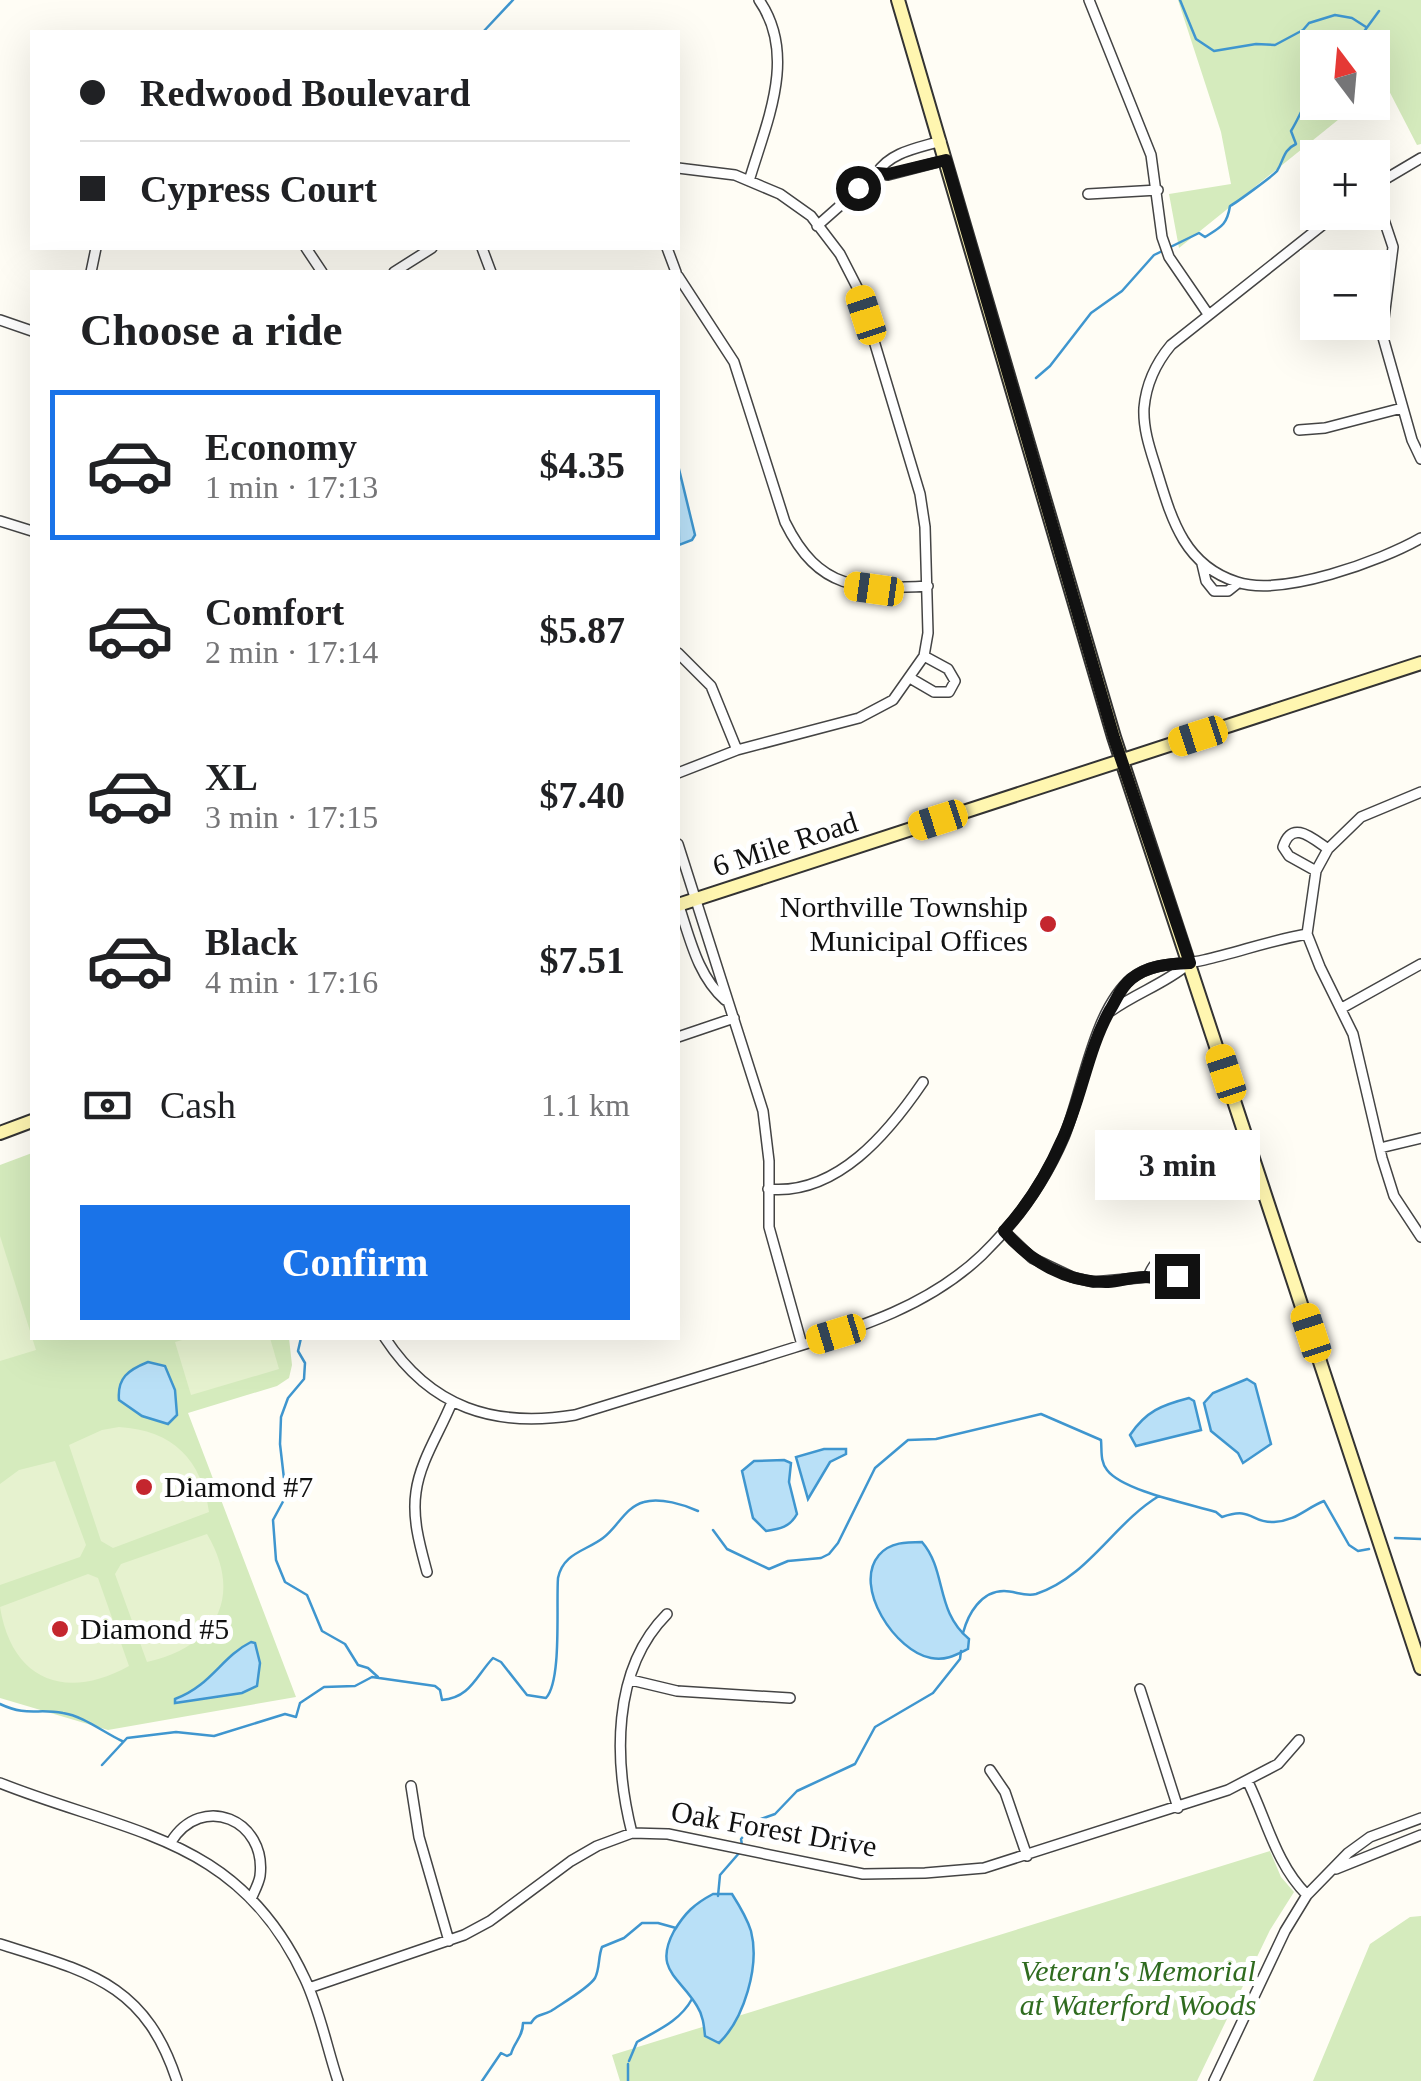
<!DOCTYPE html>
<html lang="en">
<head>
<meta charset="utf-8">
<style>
	:root { --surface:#fff; --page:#f2f2f2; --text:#202124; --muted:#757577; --line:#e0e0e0; --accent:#1a73e8 }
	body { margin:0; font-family:Georgia,serif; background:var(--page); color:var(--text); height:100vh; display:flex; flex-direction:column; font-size:38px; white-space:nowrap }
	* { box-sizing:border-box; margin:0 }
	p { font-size:32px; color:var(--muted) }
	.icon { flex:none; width:55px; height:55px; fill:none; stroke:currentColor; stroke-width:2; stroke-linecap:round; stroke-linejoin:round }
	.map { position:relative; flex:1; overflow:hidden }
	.drawer { position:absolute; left:30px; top:270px; width:650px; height:1070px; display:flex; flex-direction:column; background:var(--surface); border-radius:0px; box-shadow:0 10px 40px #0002 }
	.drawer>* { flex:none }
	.hud { position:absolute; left:30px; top:30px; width:650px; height:220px; border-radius:0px; box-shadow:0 10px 40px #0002; display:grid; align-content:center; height:220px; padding:0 50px; background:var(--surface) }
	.needle { width:65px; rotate:344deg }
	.controls { position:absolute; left:1300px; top:30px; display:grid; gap:20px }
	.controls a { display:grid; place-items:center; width:90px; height:90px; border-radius:0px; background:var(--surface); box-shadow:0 10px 40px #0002; font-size:50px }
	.end { position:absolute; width:45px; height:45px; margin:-22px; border:12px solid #111; background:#fff; box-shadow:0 0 0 5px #fff }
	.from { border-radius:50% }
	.bubble { position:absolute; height:70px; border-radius:0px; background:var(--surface); box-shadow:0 10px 40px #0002; font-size:32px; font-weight:700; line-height:70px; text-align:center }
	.car { position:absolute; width:30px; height:60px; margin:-30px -15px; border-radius:12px; box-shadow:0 0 8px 2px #0007; background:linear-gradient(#f5c518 24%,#345 0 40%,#f5c518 0 76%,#345 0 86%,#f5c518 0) }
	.hud b { display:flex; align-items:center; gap:35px; height:95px; font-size:38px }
	.hud b+b { border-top:2px solid var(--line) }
	.hud i { width:25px; height:25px; background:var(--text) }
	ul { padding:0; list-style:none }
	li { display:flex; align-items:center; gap:30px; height:150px; margin:0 20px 15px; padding:0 30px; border:5px solid transparent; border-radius:0px }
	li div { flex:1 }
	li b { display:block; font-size:38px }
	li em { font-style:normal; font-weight:700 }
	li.current { border-color:var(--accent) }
	li>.icon { width:90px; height:90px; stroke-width:1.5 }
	h2 { padding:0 50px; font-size:45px; line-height:120px }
	.pay { display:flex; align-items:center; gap:25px; height:110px; padding:0 50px; font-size:38px }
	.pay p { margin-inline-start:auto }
	.cta { display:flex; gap:20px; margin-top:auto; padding:20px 50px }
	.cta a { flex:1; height:115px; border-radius:0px; background:var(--accent); color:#fff; font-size:40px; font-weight:700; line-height:115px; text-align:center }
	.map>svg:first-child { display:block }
</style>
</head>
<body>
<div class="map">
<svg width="1421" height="2081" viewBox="0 0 1421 2081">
	<rect width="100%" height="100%" fill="#fffdf5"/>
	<path fill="#d5ebbd" d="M 1178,0 L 1421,0 L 1421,144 L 1417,145 L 1385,83 L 1373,92 L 1372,48 L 1318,48 L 1318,102 L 1359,103 L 1179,248 L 1169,194 L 1231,184 L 1221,132 Z
		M 32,1153 L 32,1338 L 289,1338 L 292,1365 L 289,1378 L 277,1386 L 188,1413 L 296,1697 L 108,1730 L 0,1698 L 0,1165 Z
		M 1270,1851 L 1281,1877 L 1294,1892 L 1270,1930 L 1197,2081 L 620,2081 L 612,2055 Z
		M 1421,1916 L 1421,2081 L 1313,2081 L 1370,1944 L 1410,1917 Z"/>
	<path fill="#e6f2cf" d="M 0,1236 L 36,1350 L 0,1361 Z
		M 189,1338 L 270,1338 L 279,1369 L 191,1395 L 175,1342 Z
		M 119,1427 C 173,1430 202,1460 209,1512 L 113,1548 L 101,1541 L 69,1445 L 102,1430 Z
		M 55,1461 L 86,1545 L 80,1557 L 0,1585 L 0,1484 L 19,1470 Z
		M 207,1534 C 244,1597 216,1647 147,1662 L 115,1574 L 121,1564 Z
		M 88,1574 L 98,1578 L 129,1666 C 66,1701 12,1681 0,1607 Z"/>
	<path fill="#b9e0f7" stroke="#3f96cf" stroke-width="2.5" d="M 678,465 L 695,535 L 692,540 L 679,545 Z
		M 148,1362 L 165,1366 L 175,1390 L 177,1415 L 168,1424 L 142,1416 L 119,1400 C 117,1378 128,1370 148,1362 Z
		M 1247,1379 L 1255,1384 L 1271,1444 L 1243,1463 L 1238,1453 L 1211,1431 L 1204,1403 L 1213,1393 Z
		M 1189,1398 L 1194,1401 L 1201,1430 L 1136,1446 L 1130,1435 C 1146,1411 1162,1405 1189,1398 Z
		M 824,1449 L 846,1449 L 846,1454 L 830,1462 L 808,1499 L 796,1457 Z
		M 784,1460 L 791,1463 L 789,1482 L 797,1514 C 790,1527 780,1529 766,1531 L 753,1518 L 742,1471 L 754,1461 Z
		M 922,1542 C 947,1571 935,1611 969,1639 L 968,1649 C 956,1655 946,1661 931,1658 C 896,1652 852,1587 879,1555 C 890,1542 907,1542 922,1542 Z
		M 251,1642 L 255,1643 L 260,1663 L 257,1686 L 242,1693 L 175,1703 L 175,1699 C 212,1685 221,1657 251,1642 Z
		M 713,1894 L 732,1894 C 739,1905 747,1918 751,1931 C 760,1966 744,2019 719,2043 L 705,2036 C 704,2026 703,2015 697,2006 C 680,1977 653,1970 674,1931 C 685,1913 694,1904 713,1894 Z"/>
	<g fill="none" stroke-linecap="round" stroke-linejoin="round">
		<path stroke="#3f96cf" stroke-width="2.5" d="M 1180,0 L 1196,39 L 1214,51 L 1256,44 L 1275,45 L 1303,30 L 1309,23 L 1335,15 L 1352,18 L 1366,27
			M 483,32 L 513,0
			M 1352,48 L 1379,11
			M 1036,378 L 1050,366 L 1091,313 L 1122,291 L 1154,255 L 1199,233 L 1205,237 C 1221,227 1227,225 1230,206 C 1236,203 1274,175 1277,171 C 1284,160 1283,150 1296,144 L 1291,131 C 1301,115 1306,98 1318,82
			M 301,1338 L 298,1351 L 305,1363 L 304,1379 L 288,1398 L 281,1417 L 280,1444 L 286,1496 L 273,1520 L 276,1560 L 285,1582 L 307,1595 L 322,1631 L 345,1644 L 358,1665 L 368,1668 L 378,1677
			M 713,1530 L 727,1549 L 769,1569 L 788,1561 L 821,1558 L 829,1554 L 838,1543 L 875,1468 L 908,1440 L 936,1439 L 1041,1414 L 1101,1440 C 1102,1451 1100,1461 1107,1470 C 1123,1491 1190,1504 1216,1512 L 1222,1517 C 1253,1506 1250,1523 1274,1522 C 1296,1521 1306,1508 1324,1501 L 1349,1545 L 1358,1551 L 1369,1549
			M 1395,1538 L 1421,1539
			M 963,1633 C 968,1614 981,1591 1004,1591 C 1015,1591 1025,1597 1036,1594 C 1088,1577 1114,1523 1159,1496
			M 0,1704 C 28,1717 37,1708 63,1713 C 83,1716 103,1732 122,1741
			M 102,1765 L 127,1738 L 176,1732 L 214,1736 L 285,1714 L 296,1717 L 300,1703 L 324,1687 L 355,1686 L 372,1677 L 435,1686 L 440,1690 L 442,1700 C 470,1698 476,1676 493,1658 L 501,1662 L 527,1695 L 546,1698 C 562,1681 556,1605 558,1578 C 563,1553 586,1551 603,1538 C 618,1527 625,1507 644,1502 C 660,1497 685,1505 698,1511
			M 742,1845 L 741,1839 L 758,1820 L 775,1814 L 797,1791 L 855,1764 L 875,1727 L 933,1693 L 960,1659 L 961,1651
			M 718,1896 L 720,1875 L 740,1852
			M 629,2061 L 637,2042 C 658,2030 680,2021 692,1999
			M 628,2064 L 628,2081
			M 482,2081 L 501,2053 L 507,2056 L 511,2054 C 514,2042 523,2037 523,2023 L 531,2023 C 537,2013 542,2016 551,2011 C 561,2004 589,1988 595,1978 C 600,1968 598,1957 602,1947 L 624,1938 L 642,1923 L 658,1923 L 676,1928"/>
		<defs>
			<path id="street" d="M 1089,0 L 1151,155 L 1162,237 L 1169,257 L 1208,314
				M 678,168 L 735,175 L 780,194 L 811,216 L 840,254 L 859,291 L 920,494 L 925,527 L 928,633 L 924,656 L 893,700 L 859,718 L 737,750 L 678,773
				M 877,173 L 888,175 L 946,160
				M 749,181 C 766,123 798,56 759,0
				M 1372,187 L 1421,158
				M 1373,187 L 1393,247 L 1382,334 L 1412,440 L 1421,459
				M 1088,194 L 1158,190
				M 1339,212 L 1171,345 C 1156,363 1146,385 1144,408 C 1143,429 1150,449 1156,468 C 1171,517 1183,565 1237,582 C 1282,597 1381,561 1421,538
				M 817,226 L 877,173 C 890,152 918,148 941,141
				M 306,248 L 322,272
				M 482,248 L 491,272
				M 667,248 L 676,272
				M 91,272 L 96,248
				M 394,272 L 432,248
				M 678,276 L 734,362 L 785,522 C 819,591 859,590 928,586
				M 0,320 L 32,331
				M 1299,430 L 1325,428 L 1402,408
				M 0,521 L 32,531
				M 1202,564 L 1206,581 L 1214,591 L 1228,591 L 1238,583
				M 678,653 L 711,686 L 737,750
				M 910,678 L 934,692 L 949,692 L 955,681 L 948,669 L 924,656
				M 1421,792 L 1361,817 L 1328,849 L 1316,871 L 1307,934 L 1320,967 L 1353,1034 L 1382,1158 L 1394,1196 L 1421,1237
				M 678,844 L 763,1111 L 769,1161 L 769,1227 L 802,1345
				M 1316,871 L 1289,856 L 1283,847 C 1292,819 1312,838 1328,849
				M 678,903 C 690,938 697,975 725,1000
				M 1342,1008 L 1421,964
				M 1111,1011 C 1136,993 1164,984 1187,965
				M 678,1037 L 734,1018
				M 1380,1148 L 1421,1138
				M 768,1189 C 837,1196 889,1132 923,1082
				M 1004,1231 L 1032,1258 L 1072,1277 L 1093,1282 L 1148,1277 L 1170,1282 L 1177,1276 L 1177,1263 L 1173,1259 C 1159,1256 1153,1264 1148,1277
				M 385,1338 C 431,1408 494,1428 575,1415 C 638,1396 701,1376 764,1357 C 842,1332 921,1313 982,1255 C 1016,1222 1045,1181 1064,1137 C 1083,1091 1093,1010 1132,978 C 1154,961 1179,966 1204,960 C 1239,952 1272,940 1307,934
				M 427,1572 C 420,1546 412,1519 416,1492 C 420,1461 440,1432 452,1402
				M 631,1680 L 677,1691 L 790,1698
				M 1140,1689 L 1178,1808
				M 990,1770 L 1005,1792 L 1027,1856
				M 1248,1782 C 1267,1821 1276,1864 1307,1895
				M 0,1783 C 128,1834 239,1836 305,1979 C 320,2011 327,2048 338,2081
				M 411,1786 L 419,1837 L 449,1941
				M 632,1833 C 614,1762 611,1670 667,1614
				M 171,1842 C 202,1792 267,1820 260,1876 C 259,1883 254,1892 251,1899
				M 1336,1869 L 1421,1835
				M 0,1944 C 89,1972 145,1983 177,2081
				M 309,1988 L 464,1935 L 490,1921 L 571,1861 L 597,1846 L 632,1833 L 668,1834 L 863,1874 L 925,1873 L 984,1868 L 1228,1790 L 1278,1764 L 1299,1740
				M 1214,2081 L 1285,1931 L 1307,1895 L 1348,1853 L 1370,1837 L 1421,1818"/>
			<path id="secondary" d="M 898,0 L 1114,737 L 1421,1668
				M 678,905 L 1421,663
				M 0,1133 L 32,1121"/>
		</defs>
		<use href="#street" stroke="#444" stroke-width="12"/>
		<use href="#secondary" stroke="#333" stroke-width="16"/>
		<use href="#street" stroke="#fff" stroke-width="9"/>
		<use href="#secondary" stroke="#fff6b0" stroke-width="12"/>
	</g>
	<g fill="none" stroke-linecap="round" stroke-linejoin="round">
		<path stroke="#111" stroke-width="12" d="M 858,188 L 877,173 L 888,174 L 946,160 L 1114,738 L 1190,963 C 1168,964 1149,965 1131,979 C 1120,988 1117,999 1110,1010 C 1087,1051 1082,1098 1062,1140 C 1048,1172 1028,1205 1004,1231 C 1030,1261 1066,1283 1108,1282 C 1121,1281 1135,1276 1147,1277 C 1155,1277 1163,1281 1170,1282 L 1177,1276"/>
	</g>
	<g fill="#c4262e" stroke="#fff" stroke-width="4">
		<circle cx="1048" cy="924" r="10"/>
		<circle cx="144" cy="1487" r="10"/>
		<circle cx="60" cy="1629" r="10"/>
	</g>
	<g text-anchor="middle" stroke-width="10" stroke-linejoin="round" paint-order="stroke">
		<g font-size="30" fill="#111" stroke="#fff">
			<text transform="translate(785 844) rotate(-18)" y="10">6 Mile Road</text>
			<text transform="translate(774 1829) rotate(10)" y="10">Oak Forest Drive</text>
		</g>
		<g font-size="30" fill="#111" stroke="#fff" text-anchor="start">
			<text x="1028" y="917" text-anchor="end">Northville Township<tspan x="1028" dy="34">Municipal Offices</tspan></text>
			<text x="164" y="1497">Diamond #7</text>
			<text x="80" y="1639">Diamond #5</text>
		</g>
		<g font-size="30" font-style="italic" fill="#2f6b1f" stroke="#fff">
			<text x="1138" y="1981">Veteran's Memorial<tspan x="1138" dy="34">at Waterford Woods</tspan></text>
		</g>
	</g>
</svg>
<div class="controls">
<a><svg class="needle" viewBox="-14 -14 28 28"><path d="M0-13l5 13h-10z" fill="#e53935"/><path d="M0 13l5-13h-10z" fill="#757577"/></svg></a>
<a>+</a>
<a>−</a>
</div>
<i class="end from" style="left:858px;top:188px"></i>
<i class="end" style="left:1177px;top:1276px"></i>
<div class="bubble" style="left:1095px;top:1130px;width:165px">3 min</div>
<i class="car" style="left:866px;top:315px;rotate:342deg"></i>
<i class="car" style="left:874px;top:589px;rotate:278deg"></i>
<i class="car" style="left:1198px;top:736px;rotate:252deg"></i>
<i class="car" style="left:938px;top:820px;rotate:252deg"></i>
<i class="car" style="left:1226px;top:1074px;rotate:342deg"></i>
<i class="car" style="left:1311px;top:1333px;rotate:342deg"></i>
<i class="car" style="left:836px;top:1334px;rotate:253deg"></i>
<div class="hud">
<b><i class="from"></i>Redwood Boulevard</b>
<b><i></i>Cypress Court</b>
</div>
<section class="drawer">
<h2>Choose a ride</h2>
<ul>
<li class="current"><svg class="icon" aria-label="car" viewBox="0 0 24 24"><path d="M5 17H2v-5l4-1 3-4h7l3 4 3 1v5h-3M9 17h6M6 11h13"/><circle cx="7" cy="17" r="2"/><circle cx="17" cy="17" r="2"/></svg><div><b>Economy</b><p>1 min · 17:13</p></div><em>$4.35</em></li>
<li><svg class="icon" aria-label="car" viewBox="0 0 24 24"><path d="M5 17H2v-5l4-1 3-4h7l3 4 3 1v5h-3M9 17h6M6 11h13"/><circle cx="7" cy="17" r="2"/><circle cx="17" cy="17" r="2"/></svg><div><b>Comfort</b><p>2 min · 17:14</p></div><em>$5.87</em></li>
<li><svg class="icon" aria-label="car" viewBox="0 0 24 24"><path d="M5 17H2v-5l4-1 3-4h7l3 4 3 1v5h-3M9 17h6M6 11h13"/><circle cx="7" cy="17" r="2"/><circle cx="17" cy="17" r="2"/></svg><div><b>XL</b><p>3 min · 17:15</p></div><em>$7.40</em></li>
<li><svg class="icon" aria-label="car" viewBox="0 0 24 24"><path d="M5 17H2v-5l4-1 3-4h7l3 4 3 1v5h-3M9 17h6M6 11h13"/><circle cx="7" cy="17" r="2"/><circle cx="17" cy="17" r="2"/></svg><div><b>Black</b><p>4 min · 17:16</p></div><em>$7.51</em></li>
</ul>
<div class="pay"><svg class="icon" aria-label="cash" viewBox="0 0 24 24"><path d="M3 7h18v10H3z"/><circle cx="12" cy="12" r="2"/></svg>Cash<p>1.1 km</p></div>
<div class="cta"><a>Confirm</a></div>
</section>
</div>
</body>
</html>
